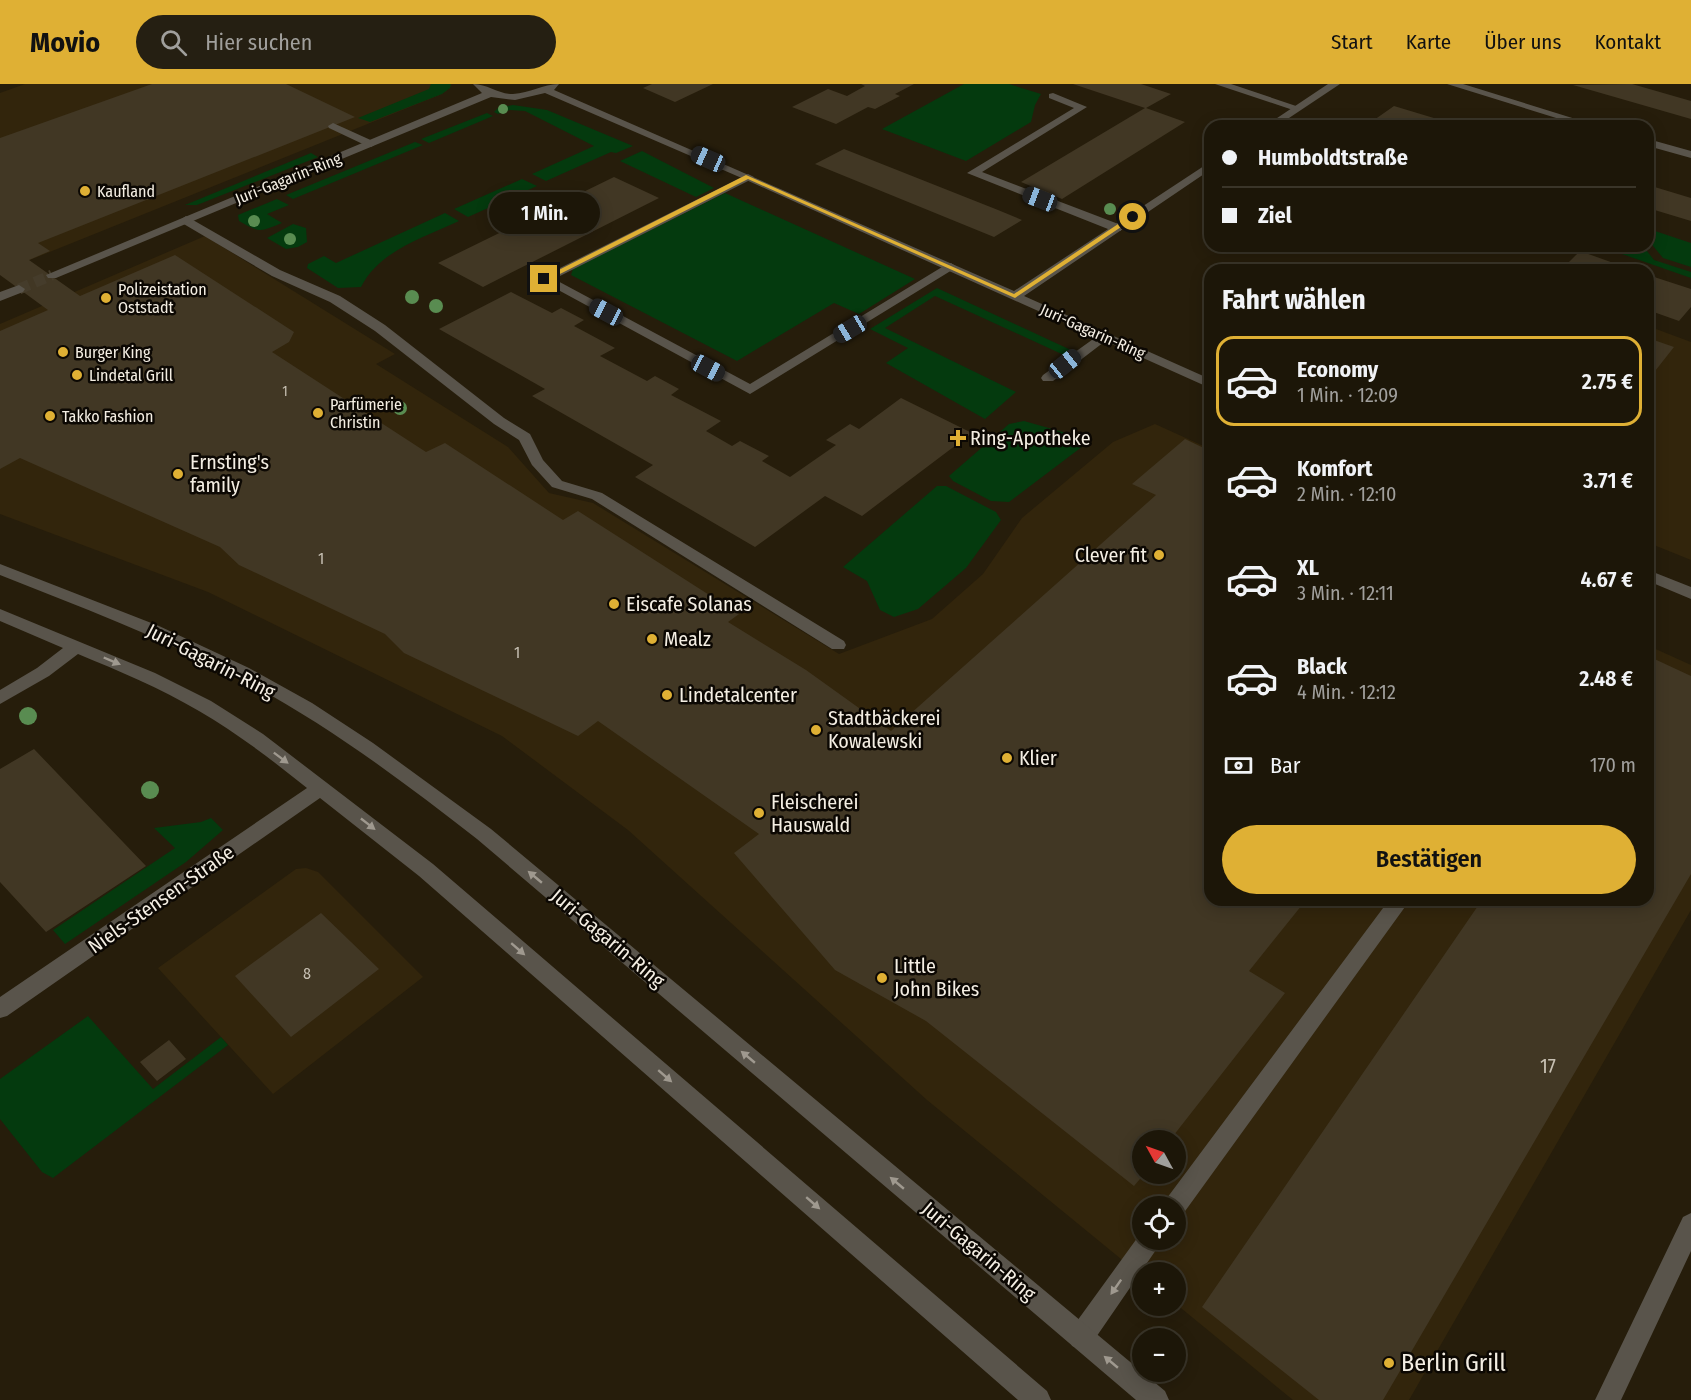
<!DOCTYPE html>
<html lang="de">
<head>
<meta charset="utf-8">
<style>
	:root { --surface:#1c1608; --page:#251f12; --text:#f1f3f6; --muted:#a09f9c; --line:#3a3529; --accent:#dfb034 }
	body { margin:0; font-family:"Fira Sans Condensed",sans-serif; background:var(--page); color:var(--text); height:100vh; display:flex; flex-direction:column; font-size:22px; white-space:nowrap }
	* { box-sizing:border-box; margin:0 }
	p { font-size:20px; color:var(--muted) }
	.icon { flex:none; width:33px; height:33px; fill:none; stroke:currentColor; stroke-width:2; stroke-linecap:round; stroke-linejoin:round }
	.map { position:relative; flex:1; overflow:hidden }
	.details { position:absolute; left:1204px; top:180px; width:450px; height:642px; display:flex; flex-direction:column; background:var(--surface); border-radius:18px; box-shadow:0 3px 15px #0003,0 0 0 2px var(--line) }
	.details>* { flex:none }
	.guide { position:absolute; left:1204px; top:36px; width:450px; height:132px; border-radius:18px; box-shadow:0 3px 15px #0003,0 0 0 2px var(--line); display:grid; align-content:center; height:132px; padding:0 18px; background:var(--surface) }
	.needle { width:39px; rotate:310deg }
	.controls { position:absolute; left:1132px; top:1046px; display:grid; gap:12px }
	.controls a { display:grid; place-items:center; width:54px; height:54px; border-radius:50%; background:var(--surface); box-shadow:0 3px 15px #0003,0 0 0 2px var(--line); font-size:30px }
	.end { position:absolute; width:27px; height:27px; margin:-14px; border:8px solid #dfb034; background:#111; box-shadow:0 0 0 3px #111 }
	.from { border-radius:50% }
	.bubble { position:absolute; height:42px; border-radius:21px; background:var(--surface); box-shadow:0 3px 15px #0003,0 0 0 2px var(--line); font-size:20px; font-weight:600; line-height:42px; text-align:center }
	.car { position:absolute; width:18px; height:36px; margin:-18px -9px; border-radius:8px; box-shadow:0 0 4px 2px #0007; background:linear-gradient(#222 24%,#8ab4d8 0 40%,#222 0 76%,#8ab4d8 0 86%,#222 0) }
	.guide b { display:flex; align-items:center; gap:21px; height:57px; font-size:22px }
	.guide b+b { border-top:2px solid var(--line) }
	.guide i { width:15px; height:15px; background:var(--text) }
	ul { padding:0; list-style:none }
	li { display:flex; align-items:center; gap:18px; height:90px; margin:0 12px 9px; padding:0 6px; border:3px solid transparent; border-radius:18px }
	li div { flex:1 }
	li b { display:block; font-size:22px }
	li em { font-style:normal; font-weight:600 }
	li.on { border-color:var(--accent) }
	li>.icon { width:54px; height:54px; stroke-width:1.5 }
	h2 { padding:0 18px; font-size:27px; line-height:72px }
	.pay { display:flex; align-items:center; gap:15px; height:66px; padding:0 18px; font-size:22px }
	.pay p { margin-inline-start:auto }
	.cta { display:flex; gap:12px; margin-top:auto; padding:12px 18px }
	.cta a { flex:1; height:69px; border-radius:36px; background:var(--accent); color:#111; font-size:24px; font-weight:600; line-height:69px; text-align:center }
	header { display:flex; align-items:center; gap:36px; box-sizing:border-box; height:84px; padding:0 30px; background:var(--accent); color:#111 }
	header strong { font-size:28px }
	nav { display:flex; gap:33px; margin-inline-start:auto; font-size:21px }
	.search { width:420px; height:54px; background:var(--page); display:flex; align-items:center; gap:15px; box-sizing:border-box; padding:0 21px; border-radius:33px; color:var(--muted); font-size:22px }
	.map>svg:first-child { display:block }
</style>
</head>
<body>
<header>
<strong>Movio</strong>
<div class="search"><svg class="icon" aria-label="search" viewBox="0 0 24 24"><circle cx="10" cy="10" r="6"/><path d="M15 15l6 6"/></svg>Hier suchen</div>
<nav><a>Start</a><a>Karte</a><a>Über uns</a><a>Kontakt</a></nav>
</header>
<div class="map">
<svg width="1691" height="1316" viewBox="0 0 1691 1316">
	<rect width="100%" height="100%" fill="#261d0b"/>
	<path fill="#32250c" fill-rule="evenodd" d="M 25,0 L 451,0 L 450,4 L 442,10 L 0,188 L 0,9 Z
		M 205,152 L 395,270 L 376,280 L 508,363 L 549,409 L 593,419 L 839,570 L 932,535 L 983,490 L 1022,434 L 1113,358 L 1155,340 L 1210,365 L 1210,816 L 1648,816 L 1649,562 L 1691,581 L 1691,826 L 1409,1316 L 1293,1316 L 1176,1220 L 1176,1188 L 1143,1188 L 1143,1193 L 927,1016 L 628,746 L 502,652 L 208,508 L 0,430 L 0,240 ZM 1143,1056 L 1176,1056 L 1176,1089 L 1143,1089 ZM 1143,1122 L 1176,1122 L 1176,1155 L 1143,1155 Z
		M 1648,242 L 1691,258 L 1691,476 L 1649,459 Z
		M 306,784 L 318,788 L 423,893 L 273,1010 L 158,884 L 296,785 Z"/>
	<path fill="#043a0e" d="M 431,0 L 451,0 L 450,4 L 442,10 L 370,38 L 358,34 L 429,5 Z
		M 964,0 L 1009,0 L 1041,10 L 1035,21 L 1031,38 L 966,77 L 882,45 Z
		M 513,21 L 547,26 L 633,62 L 616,69 L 611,68 L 546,97 L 532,90 L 594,62 L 525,27 L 510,26 L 498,30 L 494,28 L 498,24 Z
		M 487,29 L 493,32 L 429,59 L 421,55 Z
		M 415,58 L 423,61 L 293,115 L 286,111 Z
		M 642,67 L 714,104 L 696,113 L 620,77 Z
		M 311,69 L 318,73 L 197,121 L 185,121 Z
		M 522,95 L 537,102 L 468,133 L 454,125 Z
		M 725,109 L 915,195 L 859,230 L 834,219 L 737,277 L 571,191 L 573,185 Z
		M 277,115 L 289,121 L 267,130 L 282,139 C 260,148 260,149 239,137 L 238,131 Z
		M 445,129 L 459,137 C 423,154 380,166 361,203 L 338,204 L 307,184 L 308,180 L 324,172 L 336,179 Z
		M 293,140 L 306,144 L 307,158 L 298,163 L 286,165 L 267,154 Z
		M 1649,145 L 1691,159 L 1691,183 L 1663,174 L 1649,157 Z
		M 1599,162 L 1643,162 L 1654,176 L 1691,188 L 1691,194 Z
		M 937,204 L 1073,267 L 1066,272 L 935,212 L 885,244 L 1016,308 L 985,335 L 886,279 L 908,264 L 870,245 Z
		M 1024,337 L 1091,356 L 1009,418 L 991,417 L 953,397 L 949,392 L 1009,340 Z
		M 937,402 L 946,402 L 996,428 L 1001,436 L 966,484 L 918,525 L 894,533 L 880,526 L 867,497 L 843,483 Z
		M 211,734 L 223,746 L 186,778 L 65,860 L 53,846 L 175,764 L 154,744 L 201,738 Z
		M 88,932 L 153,1005 L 221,953 L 228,961 L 53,1094 L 42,1088 L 0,1035 L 0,995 Z"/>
	<path fill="#413724" d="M 152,0 L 286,0 L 355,33 L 38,159 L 50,167 L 29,176 L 80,212 L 175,171 L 294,248 L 289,258 L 272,268 L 426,368 L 445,359 L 563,436 L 578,427 L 739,530 L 728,538 L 806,586 L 891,647 L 1156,411 L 1132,400 L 1185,355 L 1210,367 L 1210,816 L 1306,816 L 1249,887 L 1285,909 L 1170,1056 L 1143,1056 L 1145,1089 L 1134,1102 L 926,937 L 835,886 L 734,769 L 759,750 L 598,637 L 578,652 L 404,569 L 385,550 L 239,481 L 220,463 L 20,374 L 0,385 L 0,247 L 48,226 L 0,191 L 0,54 Z
		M 652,0 L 713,0 L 675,18 L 643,4 Z
		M 861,0 L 914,0 L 895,10 L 900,12 L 875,25 L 868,23 L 836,40 L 792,23 L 828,5 L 847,12 L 865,2 Z
		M 1073,0 L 1141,0 L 1171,10 L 1146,24 L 1185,38 L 1062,115 L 1021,98 L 1145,24 Z
		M 1632,0 L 1691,17 L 1691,35 L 1573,1 Z
		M 1394,22 L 1457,41 L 1457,42 L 1392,42 L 1374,36 Z
		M 844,65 L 998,126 L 1022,136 L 994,153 L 815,80 Z
		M 614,93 L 659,114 L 483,203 L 438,179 Z
		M 1648,101 L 1691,114 L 1691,137 L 1648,124 Z
		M 1580,167 L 1633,186 L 1561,186 Z
		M 1648,191 L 1691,205 L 1691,223 L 1679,237 L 1648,226 Z
		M 511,208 L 552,229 L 561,224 L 584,236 L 574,242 L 615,264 L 600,272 L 647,297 L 655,292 L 679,305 L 671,311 L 721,337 L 706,347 L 732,362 L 740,357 L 769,372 L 762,377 L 790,393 L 836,361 L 826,356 L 850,340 L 859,345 L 901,314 L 972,349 L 862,432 L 825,412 L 755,463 L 635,393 L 653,381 L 532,312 L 545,305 L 439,245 Z
		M 1648,254 L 1674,263 L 1648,296 Z
		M 1648,572 L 1691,592 L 1691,790 L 1383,1316 L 1319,1316 L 1202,1223 L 1482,816 L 1648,816 Z
		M 34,665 L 146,782 L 46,848 L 0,798 L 0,685 Z
		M 321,829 L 379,885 L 291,953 L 235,892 Z
		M 169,956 L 186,975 L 157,997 L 140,978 Z"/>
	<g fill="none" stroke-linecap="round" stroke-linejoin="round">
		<path stroke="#453c2b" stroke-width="11" stroke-dasharray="11 6" stroke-linecap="butt" d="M 19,205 L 52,191"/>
		<path fill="#59544b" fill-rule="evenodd" d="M 1215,0 L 1231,0 L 1302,24 L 1293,26 Z
			M 1053,9 L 1087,23 L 982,88 L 1121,141 L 1121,147 L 1113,147 L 967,89 L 1074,24 L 1049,14 L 1049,10 Z
			M 333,39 L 375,58 L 376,60 L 371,63 L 367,62 L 329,44 L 328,42 Z
			M 748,90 L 754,93 L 752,95 L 554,195 L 750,300 L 947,180 L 951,179 L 957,183 L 750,310 L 538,195 Z
			M 186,132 L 280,186 L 340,212 L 385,241 L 504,334 L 530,350 L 543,376 L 562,397 L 602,409 L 844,557 L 846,561 L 844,565 L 832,565 L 592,415 L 552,403 L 532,381 L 519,356 L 494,340 L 375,247 L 330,218 L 272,192 L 182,139 L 180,136 Z
			M 1103,248 L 1110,252 L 1108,255 L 1053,297 L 1043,297 L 1041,294 L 1043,291 Z
			M 1389,816 L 1410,816 L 1183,1130 L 1176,1133 L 1176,1122 L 1163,1122 L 1167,1114 Z
			M 1143,1146 L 1143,1155 L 1162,1155 L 1158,1163 L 1090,1262 L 1081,1265 L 1072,1262 L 1069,1253 L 1072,1244 Z"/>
		<path fill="#59544b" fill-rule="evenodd" d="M 473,0 C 488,0 497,10 513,10 C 530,9 543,0 559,0 L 554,6 L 1014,207 L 1210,78 L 1210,86 L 1024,212 L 1210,295 L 1210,304 L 744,95 L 545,9 L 515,16 L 491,13 L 56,194 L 48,194 L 46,191 L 482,9 Z
			M 1328,0 L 1340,0 L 1277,42 L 1265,42 Z
			M 1447,0 L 1463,0 L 1598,42 L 1582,42 Z
			M 1648,55 L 1691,67 L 1691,74 L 1648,62 Z
			M 19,201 L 25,205 L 23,208 L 0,217 L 0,208 Z
			M 0,480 L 159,542 L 249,584 L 312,619 L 373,659 L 491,745 L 1165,1307 L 1169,1316 L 1136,1316 L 477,755 C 401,696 322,636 235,592 C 159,553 79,522 0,491 Z
			M 1648,486 L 1691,503 L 1691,515 L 1648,497 Z
			M 0,525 L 155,589 L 211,617 L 263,650 L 433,780 L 1047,1307 L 1051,1316 L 1018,1316 L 419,792 L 320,714 L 7,932 L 0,934 L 0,913 L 307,704 C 272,676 237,649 199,627 C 160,604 119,587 78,570 L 49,592 L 0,620 L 0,606 L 37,584 L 63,564 L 0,537 Z
			M 1691,1129 L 1691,1167 L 1621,1316 L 1595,1316 L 1683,1133 Z"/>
	</g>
	<g fill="#598c51">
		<circle cx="503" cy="25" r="5"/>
		<circle cx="1110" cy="125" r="6"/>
		<circle cx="254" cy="137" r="6"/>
		<circle cx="290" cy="155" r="6"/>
		<circle cx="412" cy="213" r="7"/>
		<circle cx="436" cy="222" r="7"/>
		<circle cx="400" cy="324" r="7"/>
		<circle cx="28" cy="632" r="9"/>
		<circle cx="150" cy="706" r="9"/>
	</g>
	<defs><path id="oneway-solid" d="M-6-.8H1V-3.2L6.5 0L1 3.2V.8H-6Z" transform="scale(1.5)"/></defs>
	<g fill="#9f998f">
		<use href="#oneway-solid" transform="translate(112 577) rotate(23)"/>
		<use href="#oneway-solid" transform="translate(281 674) rotate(37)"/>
		<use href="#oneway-solid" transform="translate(368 740) rotate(38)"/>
		<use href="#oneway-solid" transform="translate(535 793) rotate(-140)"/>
		<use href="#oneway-solid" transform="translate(518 865) rotate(41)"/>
		<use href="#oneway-solid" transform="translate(748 973) rotate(-140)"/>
		<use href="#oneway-solid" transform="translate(665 992) rotate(41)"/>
		<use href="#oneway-solid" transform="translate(897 1099) rotate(-140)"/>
		<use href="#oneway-solid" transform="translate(813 1119) rotate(41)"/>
		<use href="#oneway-solid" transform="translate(1116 1203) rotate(125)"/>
		<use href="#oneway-solid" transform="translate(1111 1278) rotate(-140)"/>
	</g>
	<path fill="#dfb034" d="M 746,91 L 1014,210 L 1130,132 L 1136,133 L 1015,214 L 748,95 L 546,197 L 541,195 Z"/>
	<g fill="#dfb034" stroke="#0c0803" stroke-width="2">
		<circle cx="85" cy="107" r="6"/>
		<circle cx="106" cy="214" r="6"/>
		<circle cx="63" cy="268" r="6"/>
		<circle cx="77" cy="291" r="6"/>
		<circle cx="318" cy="329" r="6"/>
		<circle cx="50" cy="332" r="6"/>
		<path d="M955 345h6v6h6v6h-6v6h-6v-6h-6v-6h6z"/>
		<circle cx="178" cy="390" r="6"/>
		<circle cx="1159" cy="471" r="6"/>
		<circle cx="614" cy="520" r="6"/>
		<circle cx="652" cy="555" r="6"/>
		<circle cx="667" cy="611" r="6"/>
		<circle cx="816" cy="646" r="6"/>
		<circle cx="1007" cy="674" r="6"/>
		<circle cx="759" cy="729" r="6"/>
		<circle cx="882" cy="894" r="6"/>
		<circle cx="1389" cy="1279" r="6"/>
	</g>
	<g text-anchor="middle" stroke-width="5" stroke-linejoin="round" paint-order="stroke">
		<g font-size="14" fill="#c7c0b3">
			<text x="285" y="312">1</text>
		</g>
		<g font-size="16" fill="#f4eee3" stroke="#0c0803">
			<text transform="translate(288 94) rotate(-22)" y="6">Juri-Gagarin-Ring</text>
			<text transform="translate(1093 247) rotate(24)" y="6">Juri-Gagarin-Ring</text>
		</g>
		<g font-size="16" fill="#f4eee3" stroke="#0c0803" text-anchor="start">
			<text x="97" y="113">Kaufland</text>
			<text x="118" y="211">Polizeistation<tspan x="118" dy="18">Oststadt</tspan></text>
			<text x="75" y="274">Burger King</text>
			<text x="89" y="297">Lindetal Grill</text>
			<text x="330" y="326">Parfümerie<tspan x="330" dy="18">Christin</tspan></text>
			<text x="62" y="338">Takko Fashion</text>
		</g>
		<g font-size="16" fill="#c7c0b3">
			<text x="321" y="480">1</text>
			<text x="517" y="574">1</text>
			<text x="307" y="895">8</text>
		</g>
		<g font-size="20" fill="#f4eee3" stroke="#0c0803" text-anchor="start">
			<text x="970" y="361">Ring-Apotheke</text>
			<text x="190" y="385">Ernsting's<tspan x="190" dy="23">family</tspan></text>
			<text x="1147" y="478" text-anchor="end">Clever fit</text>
			<text x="626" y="527">Eiscafe Solanas</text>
			<text x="664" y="562">Mealz</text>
			<text x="679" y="618">Lindetalcenter</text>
			<text x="828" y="641">Stadtbäckerei<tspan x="828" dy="23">Kowalewski</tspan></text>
			<text x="1019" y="681">Klier</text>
			<text x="771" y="725">Fleischerei<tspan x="771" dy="23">Hauswald</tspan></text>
			<text x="894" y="889">Little<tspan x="894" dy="23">John Bikes</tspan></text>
		</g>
		<g font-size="20" fill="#f4eee3" stroke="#0c0803">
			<text transform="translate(211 577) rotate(27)" y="7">Juri-Gagarin-Ring</text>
			<text transform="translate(161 815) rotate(-35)" y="7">Niels-Stensen-Straße</text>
			<text transform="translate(608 854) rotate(40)" y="7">Juri-Gagarin-Ring</text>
			<text transform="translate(979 1167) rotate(40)" y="7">Juri-Gagarin-Ring</text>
		</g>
		<g font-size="20" fill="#c7c0b3">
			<text x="1548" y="989">17</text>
		</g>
		<g font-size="24" fill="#f4eee3" stroke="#0c0803" text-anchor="start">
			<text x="1401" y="1287">Berlin Grill</text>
		</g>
	</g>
</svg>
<div class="controls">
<a><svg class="needle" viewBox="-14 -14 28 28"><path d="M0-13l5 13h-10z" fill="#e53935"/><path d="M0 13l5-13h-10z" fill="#a09f9c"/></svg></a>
<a><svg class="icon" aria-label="locate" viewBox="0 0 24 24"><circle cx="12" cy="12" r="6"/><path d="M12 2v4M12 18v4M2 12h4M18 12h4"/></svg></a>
<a>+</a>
<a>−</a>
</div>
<i class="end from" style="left:1133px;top:133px"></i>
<i class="end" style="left:544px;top:195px"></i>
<div class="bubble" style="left:489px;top:108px;width:111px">1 Min.</div>
<i class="car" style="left:708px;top:75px;rotate:294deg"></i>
<i class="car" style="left:1040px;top:115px;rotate:291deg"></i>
<i class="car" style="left:606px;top:228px;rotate:298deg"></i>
<i class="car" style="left:850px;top:245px;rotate:239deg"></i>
<i class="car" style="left:1065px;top:280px;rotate:51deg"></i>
<i class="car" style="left:708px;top:284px;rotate:118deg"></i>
<div class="guide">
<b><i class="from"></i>Humboldtstraße</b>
<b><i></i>Ziel</b>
</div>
<section class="details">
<h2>Fahrt wählen</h2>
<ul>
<li class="on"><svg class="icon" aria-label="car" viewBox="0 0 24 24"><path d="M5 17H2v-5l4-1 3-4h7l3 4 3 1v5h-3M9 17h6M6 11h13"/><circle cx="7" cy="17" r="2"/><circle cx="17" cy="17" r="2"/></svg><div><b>Economy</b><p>1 Min. · 12:09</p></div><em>2.75 €</em></li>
<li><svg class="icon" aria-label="car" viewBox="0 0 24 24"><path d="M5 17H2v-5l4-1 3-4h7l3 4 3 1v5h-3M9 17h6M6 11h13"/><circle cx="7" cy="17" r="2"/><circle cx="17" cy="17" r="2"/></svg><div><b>Komfort</b><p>2 Min. · 12:10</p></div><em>3.71 €</em></li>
<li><svg class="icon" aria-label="car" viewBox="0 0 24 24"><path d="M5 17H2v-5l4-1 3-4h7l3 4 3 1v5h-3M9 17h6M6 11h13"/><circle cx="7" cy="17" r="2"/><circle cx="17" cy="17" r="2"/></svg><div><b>XL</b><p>3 Min. · 12:11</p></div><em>4.67 €</em></li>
<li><svg class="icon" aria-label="car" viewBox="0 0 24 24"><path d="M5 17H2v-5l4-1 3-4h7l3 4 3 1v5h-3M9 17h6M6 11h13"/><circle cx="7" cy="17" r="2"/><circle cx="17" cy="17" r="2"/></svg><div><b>Black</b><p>4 Min. · 12:12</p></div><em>2.48 €</em></li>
</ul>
<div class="pay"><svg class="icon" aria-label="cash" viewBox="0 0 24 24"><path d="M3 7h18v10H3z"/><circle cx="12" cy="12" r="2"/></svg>Bar<p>170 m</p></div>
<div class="cta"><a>Bestätigen</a></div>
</section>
</div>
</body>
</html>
